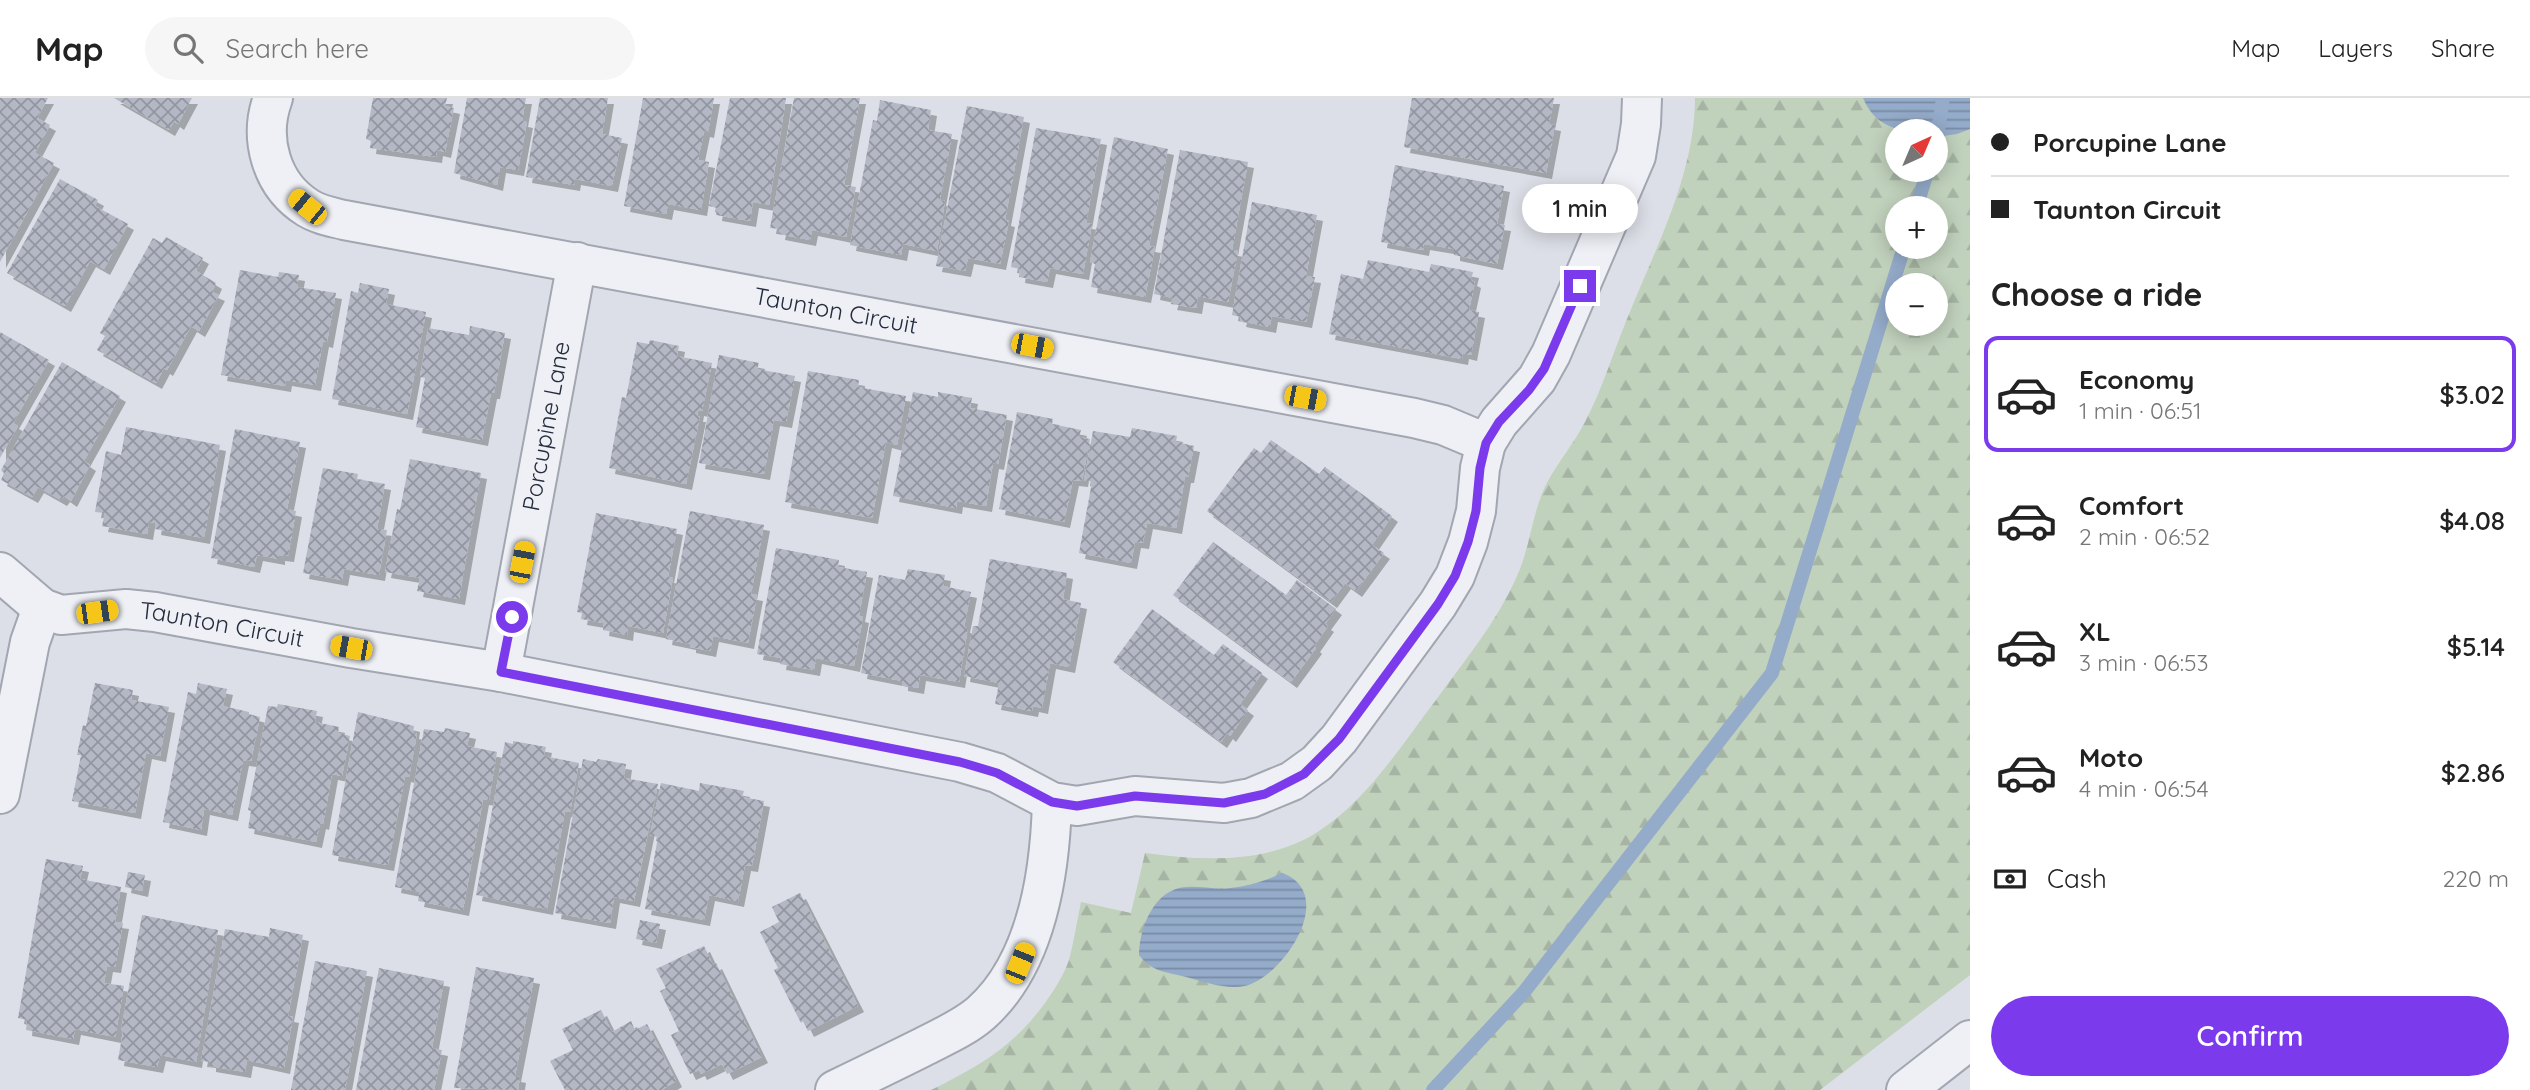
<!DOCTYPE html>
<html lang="en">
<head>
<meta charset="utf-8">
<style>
	:root { --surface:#fff; --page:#f6f6f6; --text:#222; --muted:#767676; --line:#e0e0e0; --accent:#7c3aed }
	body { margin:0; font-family:Quicksand,sans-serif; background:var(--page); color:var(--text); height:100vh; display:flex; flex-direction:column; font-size:26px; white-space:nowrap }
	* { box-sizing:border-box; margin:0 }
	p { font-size:23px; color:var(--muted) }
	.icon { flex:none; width:38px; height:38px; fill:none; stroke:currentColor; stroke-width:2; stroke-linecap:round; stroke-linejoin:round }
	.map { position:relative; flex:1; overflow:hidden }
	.side { display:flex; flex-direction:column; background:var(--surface); width:560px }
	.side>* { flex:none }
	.hud { display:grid; align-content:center; height:154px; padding:0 21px; background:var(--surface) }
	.needle { width:46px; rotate:44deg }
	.buttons { position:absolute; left:1885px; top:21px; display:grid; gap:14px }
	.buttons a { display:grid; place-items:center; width:63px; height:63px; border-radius:50%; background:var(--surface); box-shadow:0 4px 18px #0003; font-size:35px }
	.end { position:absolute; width:32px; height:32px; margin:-16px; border:9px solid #7c3aed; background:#fff; box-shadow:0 0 0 4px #fff }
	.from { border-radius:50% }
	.bubble { position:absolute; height:49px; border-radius:24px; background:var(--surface); box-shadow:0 4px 18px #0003; font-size:23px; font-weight:600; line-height:49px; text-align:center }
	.car { position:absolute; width:21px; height:42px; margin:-21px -10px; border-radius:9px; box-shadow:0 0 5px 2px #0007; background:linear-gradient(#f5c518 24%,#345 0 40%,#f5c518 0 76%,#345 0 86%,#f5c518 0) }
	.hud b { display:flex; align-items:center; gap:24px; height:66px; font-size:26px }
	.hud b+b { border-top:2px solid var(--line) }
	.hud i { width:18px; height:18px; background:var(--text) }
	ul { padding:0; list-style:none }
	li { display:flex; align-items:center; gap:21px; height:116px; margin:0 14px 10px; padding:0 7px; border:4px solid transparent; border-radius:14px }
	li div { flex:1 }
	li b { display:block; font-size:26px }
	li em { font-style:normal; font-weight:600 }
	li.on { border-color:var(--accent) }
	li>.icon { width:63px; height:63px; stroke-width:1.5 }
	h2 { padding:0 21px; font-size:32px; line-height:84px }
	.pay { display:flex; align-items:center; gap:18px; height:77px; padding:0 21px; font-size:26px }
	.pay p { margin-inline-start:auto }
	.cta { display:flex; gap:14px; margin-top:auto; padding:14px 21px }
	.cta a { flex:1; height:80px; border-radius:42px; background:var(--accent); color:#fff; font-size:28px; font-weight:600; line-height:80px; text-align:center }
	header { display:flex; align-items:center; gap:42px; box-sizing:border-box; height:98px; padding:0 35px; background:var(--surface); border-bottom:2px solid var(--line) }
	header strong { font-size:33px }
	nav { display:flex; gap:38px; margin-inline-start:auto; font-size:24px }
	.search { width:490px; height:63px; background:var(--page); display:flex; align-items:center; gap:18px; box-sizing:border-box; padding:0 24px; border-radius:38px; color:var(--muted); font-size:26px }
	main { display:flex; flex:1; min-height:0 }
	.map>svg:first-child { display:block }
</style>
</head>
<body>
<header>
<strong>Map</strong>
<div class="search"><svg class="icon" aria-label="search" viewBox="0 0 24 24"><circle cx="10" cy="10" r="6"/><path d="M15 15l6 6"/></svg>Search here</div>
<nav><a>Map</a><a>Layers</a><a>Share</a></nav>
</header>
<main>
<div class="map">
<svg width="1970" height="992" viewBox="0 0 1970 992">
	<defs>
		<pattern id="forest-firs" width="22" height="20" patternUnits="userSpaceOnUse" patternTransform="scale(1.75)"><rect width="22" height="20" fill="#c0d1bc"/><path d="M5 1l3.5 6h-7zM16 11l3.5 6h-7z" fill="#a5b4a3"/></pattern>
		<pattern id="water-rules" width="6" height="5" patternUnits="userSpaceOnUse" patternTransform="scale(1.75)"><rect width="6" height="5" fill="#94abc9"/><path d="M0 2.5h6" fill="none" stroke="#798ba5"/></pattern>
		<pattern id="building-cross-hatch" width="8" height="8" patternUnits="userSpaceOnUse" patternTransform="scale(1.75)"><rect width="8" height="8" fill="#b3b8c4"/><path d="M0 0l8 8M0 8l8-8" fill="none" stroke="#9196a1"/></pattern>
		<filter id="shadow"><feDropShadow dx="6" dy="6" stdDeviation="0" flood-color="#0004"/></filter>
	</defs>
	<rect width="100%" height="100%" fill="#dcdfe7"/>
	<path fill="url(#forest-firs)" fill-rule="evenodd" d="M 1695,0 L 1970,0 L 1970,877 L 1820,992 L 931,992 C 979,968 1013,949 1045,905 C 1054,892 1064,877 1069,862 C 1074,843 1077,823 1081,804 L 1131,815 L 1145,755 C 1201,763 1266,766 1316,735 C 1367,703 1400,649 1436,602 C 1465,562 1497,524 1517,478 C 1531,448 1532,412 1548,383 C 1559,363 1574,345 1585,324 C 1602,292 1613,255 1627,221 C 1655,151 1695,77 1695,0 ZM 1897,33 L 1936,33 L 1936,72 L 1897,72 ZM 1897,110 L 1936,110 L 1936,149 L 1897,149 ZM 1897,187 L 1936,187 L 1936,226 L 1897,226 Z"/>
	<path fill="url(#water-rules)" d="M 1863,0 L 1970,0 L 1970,31 L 1957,36 L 1936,39 L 1936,33 C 1903,33 1878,34 1863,0 Z
		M 1282,775 C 1338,795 1285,878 1245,888 C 1227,892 1204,884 1186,879 C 1166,874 1152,874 1139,857 C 1139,829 1155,790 1187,789 C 1201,788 1216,792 1230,790 C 1245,789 1269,782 1282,775 Z"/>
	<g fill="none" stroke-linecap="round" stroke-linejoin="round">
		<path stroke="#94abc9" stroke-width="14" d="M 1936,46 L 1943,0
			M 1916,110 L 1928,72
			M 1433,992 L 1524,894 L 1772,575 L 1904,149"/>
	</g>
	<path fill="url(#building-cross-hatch)" filter="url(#shadow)" d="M 0,0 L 48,0 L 37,20 L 50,27 L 35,55 L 54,65 L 0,164 Z
		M 114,0 L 192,0 L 178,26 L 174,23 L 169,32 Z
		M 373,0 L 447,0 L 445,8 L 454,10 L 445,54 L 437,52 L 436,59 L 370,50 L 371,43 L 366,41 Z
		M 467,0 L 526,0 L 522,23 L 527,24 L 518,72 L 500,69 L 497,87 L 454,75 Z
		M 540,0 L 608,0 L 602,36 L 622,40 L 612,88 L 575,81 L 574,87 L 526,79 Z
		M 643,0 L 714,0 L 708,34 L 704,33 L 698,62 L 709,64 L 701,112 L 668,106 L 666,116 L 624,108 Z
		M 730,0 L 786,0 L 769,107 L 753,104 L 750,123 L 716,117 L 717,110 L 709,108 Z
		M 794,0 L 860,0 L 844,87 L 856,89 L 846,139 L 812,132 L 810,142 L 779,136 L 780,131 L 770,130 Z
		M 1412,0 L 1554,0 L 1549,26 L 1555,27 L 1546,75 L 1404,49 Z
		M 880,2 L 931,12 L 928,32 L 952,36 L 940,102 L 945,103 L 937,153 L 903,146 L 901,157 L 850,147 L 873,22 L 877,23 Z
		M 967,8 L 1024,19 L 1005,122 L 1009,123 L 1000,166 L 968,160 L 965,173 L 936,168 Z
		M 1036,30 L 1101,41 L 1086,125 L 1092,126 L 1083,176 L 1050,170 L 1047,184 L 1019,179 L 1020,171 L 1011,169 Z
		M 1114,39 L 1168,51 L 1149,148 L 1155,149 L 1145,199 L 1091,189 L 1095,166 L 1090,164 Z
		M 1180,52 L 1248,64 L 1232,152 L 1238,153 L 1228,204 L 1198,198 L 1196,210 L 1171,206 L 1173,200 L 1154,196 Z
		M 1395,67 L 1504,88 L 1497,126 L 1505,127 L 1497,166 L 1454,157 L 1454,151 L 1424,146 L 1423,152 L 1381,144 Z
		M 60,81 L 98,102 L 95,108 L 128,126 L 104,171 L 90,163 L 65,208 L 7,175 Z
		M 1252,104 L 1317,117 L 1306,178 L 1315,179 L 1306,224 L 1272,218 L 1270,229 L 1240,223 L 1241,219 L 1232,217 Z
		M 166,139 L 203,160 L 196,173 L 216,185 L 212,194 L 219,197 L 199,233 L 191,228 L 167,272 L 164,270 L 156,285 L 97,252 L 105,238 L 100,235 L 153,140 L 162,145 Z
		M 1368,162 L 1429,174 L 1431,166 L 1473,174 L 1471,182 L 1475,184 L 1469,212 L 1479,214 L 1471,257 L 1463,255 L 1462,261 L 1329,236 L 1341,176 L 1363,181 Z
		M 240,172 L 278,179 L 279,174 L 299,177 L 297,189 L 336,195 L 327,244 L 323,243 L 315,287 L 286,282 L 285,288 L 221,277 Z
		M 360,185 L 389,191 L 386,206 L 426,214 L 407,316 L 332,301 L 351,193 L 358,195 Z
		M 470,228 L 505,235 L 494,295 L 491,295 L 482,342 L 416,329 L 425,280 L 420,279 L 428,230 L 469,237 Z
		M 0,234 L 49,262 L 13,325 L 18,328 L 0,360 Z
		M 650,242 L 679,248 L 677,258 L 712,265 L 702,313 L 698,312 L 697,318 L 700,318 L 686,386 L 609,370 L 622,299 L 626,300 L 637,244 L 649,246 Z
		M 719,257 L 759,265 L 757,271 L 795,278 L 786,324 L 774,322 L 764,376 L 699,365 Z
		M 62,264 L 120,298 L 84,363 L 90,367 L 71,403 L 64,398 L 61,402 L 38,389 L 32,399 L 1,382 L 4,375 L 1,372 Z
		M 808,273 L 859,282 L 858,289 L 906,298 L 897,347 L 886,344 L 872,420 L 785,404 Z
		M 913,294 L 938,299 L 938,294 L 972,300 L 970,310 L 1007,317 L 998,366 L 993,365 L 986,408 L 957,403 L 956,410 L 893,398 Z
		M 1017,314 L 1053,321 L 1052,326 L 1081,332 L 1079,339 L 1090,341 L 1082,383 L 1073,382 L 1064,424 L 999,411 Z
		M 126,329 L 220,347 L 204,440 L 155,431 L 156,425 L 149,424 L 147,436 L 102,428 L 105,415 L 95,414 L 106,353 L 121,357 Z
		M 1132,330 L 1177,338 L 1176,344 L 1194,348 L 1188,379 L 1185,379 L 1176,430 L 1147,425 L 1143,445 L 1135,444 L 1131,465 L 1079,455 L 1092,384 L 1084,382 L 1093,333 L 1130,339 Z
		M 235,331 L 300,344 L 287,411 L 296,413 L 288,458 L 279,457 L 279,461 L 257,457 L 254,469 L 211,460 Z
		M 1271,342 L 1319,376 L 1325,369 L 1392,418 L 1372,447 L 1384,455 L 1356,493 L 1345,485 L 1331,504 L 1207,413 L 1254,350 L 1261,355 Z
		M 410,361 L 481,375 L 459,501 L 417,493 L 420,480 L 385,474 L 397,411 L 400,412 Z
		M 323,370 L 358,376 L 357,381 L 385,386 L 377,431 L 387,432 L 379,477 L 344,471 L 342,482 L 303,475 Z
		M 690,413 L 764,427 L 751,496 L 757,497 L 748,545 L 713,538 L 710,553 L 690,549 L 690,546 L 666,541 Z
		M 596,415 L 677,431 L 668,479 L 673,480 L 663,535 L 628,528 L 627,537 L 603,532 L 604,525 L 581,521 L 582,515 L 577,514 Z
		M 1213,444 L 1286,497 L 1297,482 L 1336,511 L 1325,526 L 1328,528 L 1314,548 L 1316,550 L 1291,584 L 1173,497 Z
		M 776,450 L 839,462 L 838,469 L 867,474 L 859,518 L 863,519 L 854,568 L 816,560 L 814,572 L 780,566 L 781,560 L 757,556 Z
		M 990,461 L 1067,475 L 1063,501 L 1081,505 L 1069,569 L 1050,565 L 1042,610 L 1033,608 L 1032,613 L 995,606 L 999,585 L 964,578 L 973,528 L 978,528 Z
		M 908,471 L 945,477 L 943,488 L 971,494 L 964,529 L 968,529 L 959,584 L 920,577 L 918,590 L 902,587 L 902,583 L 861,575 L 879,477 L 905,482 Z
		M 1152,511 L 1214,557 L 1223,546 L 1262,575 L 1240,606 L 1248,612 L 1230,638 L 1227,635 L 1221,644 L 1113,564 Z
		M 95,585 L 133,592 L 131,602 L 169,609 L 160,658 L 146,655 L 135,715 L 72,703 L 81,657 L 77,657 L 83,627 L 86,628 Z
		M 198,585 L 227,591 L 223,608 L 249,614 L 249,616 L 260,619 L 251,663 L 243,662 L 232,717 L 204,711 L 201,732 L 163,724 L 188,594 L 196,596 Z
		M 278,606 L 317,613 L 315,624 L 339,629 L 338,635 L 350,638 L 342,678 L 332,676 L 323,726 L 320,725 L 316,744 L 248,730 L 251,713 L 248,712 L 268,608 L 277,609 Z
		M 358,614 L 414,628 L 413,635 L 417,636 L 409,679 L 405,678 L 388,767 L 332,757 Z
		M 445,630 L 470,635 L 467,648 L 497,654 L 489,702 L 483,701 L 463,812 L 418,803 L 420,794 L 395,789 L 424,631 L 444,634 Z
		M 513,643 L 546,649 L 544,658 L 579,665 L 570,714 L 565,713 L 547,811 L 476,797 L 505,644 L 513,646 Z
		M 583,661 L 596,664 L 598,661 L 626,666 L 624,680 L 658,686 L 634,803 L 614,799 L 610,825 L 555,815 Z
		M 661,685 L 699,693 L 700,685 L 744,693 L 742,699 L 764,703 L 752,768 L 745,767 L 738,803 L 709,797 L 704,822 L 645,811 L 658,739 L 650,737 Z
		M 46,761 L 83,768 L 80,781 L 121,789 L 115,824 L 123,825 L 115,869 L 107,868 L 104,885 L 124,888 L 115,939 L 75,931 L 73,941 L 26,932 L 27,922 L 18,920 Z
		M 128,774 L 145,777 L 142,793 L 125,789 Z
		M 800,795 L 858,908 L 808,933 L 803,923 L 801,925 L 774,872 L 778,870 L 760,834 L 779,824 L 772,809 Z
		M 142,817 L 218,832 L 196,964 L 160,957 L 157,969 L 118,962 L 123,933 L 121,932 Z
		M 640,822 L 660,826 L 656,845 L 636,841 Z
		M 270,830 L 303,837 L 288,918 L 293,919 L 284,970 L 247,962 L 245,974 L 210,968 L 210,964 L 201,963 L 225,831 L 269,839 Z
		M 704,848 L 713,867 L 716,865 L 762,959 L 727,976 L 722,966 L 701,976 L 699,972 L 690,976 L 671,937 L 679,933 L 660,893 L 666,890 L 656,871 Z
		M 315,863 L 367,873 L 345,992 L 291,992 Z
		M 476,869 L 534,880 L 515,978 L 520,979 L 518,992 L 454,990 Z
		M 379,870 L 444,883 L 432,950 L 442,952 L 434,992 L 356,992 Z
		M 601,912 L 612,934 L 631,923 L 635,932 L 647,926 L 676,983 L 662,992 L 565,992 L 550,963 L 573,952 L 562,931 Z"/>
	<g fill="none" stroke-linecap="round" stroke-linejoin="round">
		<defs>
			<g id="minor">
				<path id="s1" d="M 273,0 C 258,40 271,87 308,110 C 319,117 332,119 344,122 L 1414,320 L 1443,327 L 1486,345 L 1499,324 L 1537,281 L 1551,256 L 1636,58 L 1641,26 L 1642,0"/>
				<path id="s2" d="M 0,474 L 42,510 L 61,517 L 126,511 L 155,514 L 351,550 L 501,574 L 960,664 L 997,675 L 1052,704 L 1077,708 L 1135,698 L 1224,705 L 1251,700 L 1292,683 L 1317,665 L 1339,641 L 1438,506 L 1455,478 L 1468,444 L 1476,413 L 1480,370 L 1486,345"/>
				<path id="s3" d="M 501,574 L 577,164"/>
				<path d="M 0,696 L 30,544 L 42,510"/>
				<path d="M 835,992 C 864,978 893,964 921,950 C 942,939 964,930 981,915 C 1037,865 1050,775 1052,704"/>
				<path d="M 1906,992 L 1970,942"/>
			</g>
		</defs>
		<use href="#minor" stroke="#a1a6b1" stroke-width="42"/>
		<use href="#minor" stroke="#eef0f5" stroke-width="38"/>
	</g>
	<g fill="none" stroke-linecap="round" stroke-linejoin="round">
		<path stroke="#7c3aed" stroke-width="9" d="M 512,519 L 501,574 L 960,664 L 997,675 L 1052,704 L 1077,708 L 1135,698 L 1224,705 L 1265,696 L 1304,676 L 1339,641 L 1438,506 L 1455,478 L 1468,444 L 1476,413 L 1480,370 L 1486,345 L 1499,324 L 1529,292 L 1544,271 L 1580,188"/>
	</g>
	<g text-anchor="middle" stroke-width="7" stroke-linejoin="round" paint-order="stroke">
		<g font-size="24" fill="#252c3e" stroke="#ebeef5">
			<text dy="8" stroke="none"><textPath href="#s1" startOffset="663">Taunton Circuit</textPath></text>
			<text dy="8" stroke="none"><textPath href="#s3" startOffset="250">Porcupine Lane</textPath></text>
			<text dy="8" stroke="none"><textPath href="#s2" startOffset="238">Taunton Circuit</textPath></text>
		</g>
	</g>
</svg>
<div class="buttons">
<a><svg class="needle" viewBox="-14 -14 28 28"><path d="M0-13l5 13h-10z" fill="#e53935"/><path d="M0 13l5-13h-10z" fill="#767676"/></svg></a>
<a>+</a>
<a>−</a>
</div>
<i class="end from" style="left:512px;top:519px"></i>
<i class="end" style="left:1580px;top:188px"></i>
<div class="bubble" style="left:1522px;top:86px;width:116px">1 min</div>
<i class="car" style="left:307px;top:109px;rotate:309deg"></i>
<i class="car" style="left:1032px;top:248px;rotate:101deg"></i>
<i class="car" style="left:1305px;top:300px;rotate:101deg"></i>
<i class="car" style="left:522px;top:464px;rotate:11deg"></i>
<i class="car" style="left:97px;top:514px;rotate:82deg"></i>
<i class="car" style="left:351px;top:550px;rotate:280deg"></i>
<i class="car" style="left:1020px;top:865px;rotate:22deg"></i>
</div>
<section class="side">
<div class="hud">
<b><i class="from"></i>Porcupine Lane</b>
<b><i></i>Taunton Circuit</b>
</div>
<h2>Choose a ride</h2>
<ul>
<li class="on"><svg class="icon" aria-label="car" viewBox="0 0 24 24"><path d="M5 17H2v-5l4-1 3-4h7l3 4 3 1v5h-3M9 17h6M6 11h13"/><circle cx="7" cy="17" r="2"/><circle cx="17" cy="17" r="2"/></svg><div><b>Economy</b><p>1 min · 06:51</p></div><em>$3.02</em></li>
<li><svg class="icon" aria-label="car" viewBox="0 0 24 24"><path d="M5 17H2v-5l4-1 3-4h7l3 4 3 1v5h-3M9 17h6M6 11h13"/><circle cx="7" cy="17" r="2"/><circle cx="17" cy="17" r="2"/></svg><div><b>Comfort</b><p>2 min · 06:52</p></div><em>$4.08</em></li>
<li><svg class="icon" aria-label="car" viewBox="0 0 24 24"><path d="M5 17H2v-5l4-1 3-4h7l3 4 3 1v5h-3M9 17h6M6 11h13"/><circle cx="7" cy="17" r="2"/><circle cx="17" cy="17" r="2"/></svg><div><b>XL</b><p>3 min · 06:53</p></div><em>$5.14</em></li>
<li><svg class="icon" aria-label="car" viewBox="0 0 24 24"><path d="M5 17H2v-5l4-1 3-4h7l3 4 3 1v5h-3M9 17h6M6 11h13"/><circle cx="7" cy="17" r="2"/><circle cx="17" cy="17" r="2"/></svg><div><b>Moto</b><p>4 min · 06:54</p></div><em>$2.86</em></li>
</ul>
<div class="pay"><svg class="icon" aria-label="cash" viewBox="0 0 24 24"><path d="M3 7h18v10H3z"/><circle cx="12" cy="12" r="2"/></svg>Cash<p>220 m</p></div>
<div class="cta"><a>Confirm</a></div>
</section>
</main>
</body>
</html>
